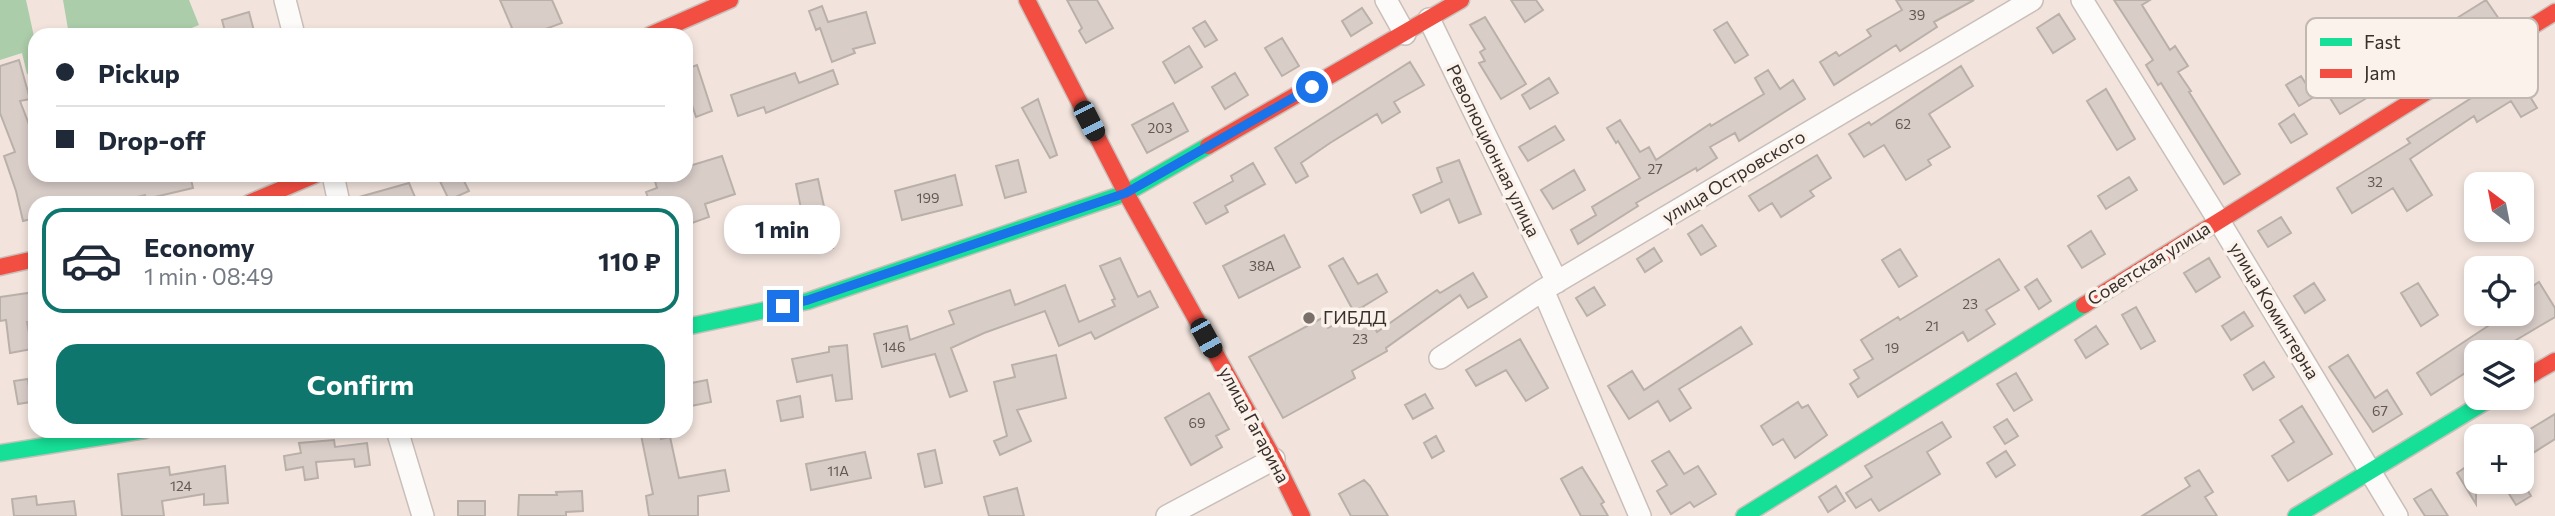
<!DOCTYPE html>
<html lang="en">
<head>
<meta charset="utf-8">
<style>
	:root { --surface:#fff; --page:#f2f2f3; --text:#1f2937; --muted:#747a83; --line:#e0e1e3; --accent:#0f766e }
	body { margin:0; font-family:Commissioner,sans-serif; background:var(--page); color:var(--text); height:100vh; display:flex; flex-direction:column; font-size:26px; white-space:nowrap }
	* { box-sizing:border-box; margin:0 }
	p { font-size:23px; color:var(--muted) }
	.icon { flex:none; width:38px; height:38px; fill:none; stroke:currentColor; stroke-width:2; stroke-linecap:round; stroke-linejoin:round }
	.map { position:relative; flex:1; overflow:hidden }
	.sheet { position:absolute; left:28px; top:196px; width:665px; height:242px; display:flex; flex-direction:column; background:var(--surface); border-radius:21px; box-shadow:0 4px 10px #0003 }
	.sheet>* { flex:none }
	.hud { position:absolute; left:28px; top:28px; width:665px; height:154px; border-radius:21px; box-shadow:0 4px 10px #0003; display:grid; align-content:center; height:154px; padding:0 28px; background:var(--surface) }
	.needle { width:46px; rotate:328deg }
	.buttons { position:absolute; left:2464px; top:172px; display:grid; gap:14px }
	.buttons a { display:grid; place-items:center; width:70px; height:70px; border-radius:14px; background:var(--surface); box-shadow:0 4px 10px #0003; font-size:35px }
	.end { position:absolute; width:32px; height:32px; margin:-16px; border:9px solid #1a73e8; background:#fff; box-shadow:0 0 0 4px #fff }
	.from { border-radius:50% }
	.bubble { position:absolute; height:49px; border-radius:21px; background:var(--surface); box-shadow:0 4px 10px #0003; font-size:23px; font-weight:700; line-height:49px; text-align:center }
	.car { position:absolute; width:21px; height:42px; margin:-21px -10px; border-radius:9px; box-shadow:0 0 5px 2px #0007; background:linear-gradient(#222 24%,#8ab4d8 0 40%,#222 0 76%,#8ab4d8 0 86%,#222 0) }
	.hud b { display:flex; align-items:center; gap:24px; height:66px; font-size:26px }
	.hud b+b { border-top:2px solid var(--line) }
	.hud i { width:18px; height:18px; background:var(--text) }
	ul { padding:12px 0 0; list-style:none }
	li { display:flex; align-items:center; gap:21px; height:105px; margin:0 14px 10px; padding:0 14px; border:4px solid transparent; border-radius:21px }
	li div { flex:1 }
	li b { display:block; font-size:26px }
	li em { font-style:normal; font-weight:700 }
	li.current { border-color:var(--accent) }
	li>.icon { width:63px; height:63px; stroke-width:1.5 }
	.action { display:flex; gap:14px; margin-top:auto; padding:14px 28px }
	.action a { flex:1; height:80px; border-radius:21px; background:var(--accent); color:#fff; font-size:28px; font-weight:700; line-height:80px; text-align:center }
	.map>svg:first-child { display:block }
</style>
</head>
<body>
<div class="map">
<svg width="2555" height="516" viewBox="0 0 2555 516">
	<rect width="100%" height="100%" fill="#f2e4dd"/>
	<path fill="#accda9" d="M 0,0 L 26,0 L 35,41 L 35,72 L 27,74 L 22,53 L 0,60 Z
		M 63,0 L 189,0 L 199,25 L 175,35 L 69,35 Z"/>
	<path fill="#d9cdc8" stroke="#bab0aa" stroke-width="2" d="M 500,0 L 552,0 L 562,23 L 529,35 L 515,35 Z
		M 1067,0 L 1097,0 L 1113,28 L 1086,43 L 1079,31 L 1082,28 Z
		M 1511,0 L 1536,0 L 1543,10 L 1525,22 Z
		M 1896,0 L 1974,0 L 1934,22 L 1937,27 L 1900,51 L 1896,45 L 1834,85 L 1820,62 L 1836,52 L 1839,56 L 1871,36 L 1867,30 L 1902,10 Z
		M 2114,0 L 2150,0 L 2142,5 L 2170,50 L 2175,46 L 2188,66 L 2178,72 L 2191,91 L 2189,92 L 2240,174 L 2224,184 L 2161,83 L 2158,85 L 2146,65 L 2153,60 Z
		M 2486,0 L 2499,19 L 2454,47 L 2456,50 L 2439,60 L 2427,39 L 2434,35 L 2433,33 Z
		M 822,6 L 828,22 L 866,12 L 875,43 L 853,49 L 855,53 L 832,62 L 820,28 L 816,30 L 809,11 Z
		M 1362,8 L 1372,23 L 1351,36 L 1342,21 Z
		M 249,12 L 255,35 L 226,35 L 222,20 Z
		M 2059,14 L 2075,39 L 2053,53 L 2037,28 Z
		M 1485,17 L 1526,84 L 1501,99 L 1479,63 L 1485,61 L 1480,52 L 1485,49 L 1470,25 Z
		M 1205,21 L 1217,40 L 1205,47 L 1193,28 Z
		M 1727,22 L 1748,55 L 1735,63 L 1714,30 Z
		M 1282,38 L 1299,66 L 1282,76 L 1265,48 Z
		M 1189,46 L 1202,67 L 1175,83 L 1163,62 Z
		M 2396,57 L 2407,74 L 2340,114 L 2330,98 Z
		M 19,60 L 30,99 L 20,101 L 35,140 L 35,175 L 190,175 L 193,188 L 146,199 L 145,195 L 113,203 L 35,203 L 35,218 L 23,221 L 16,191 L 4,156 L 15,152 L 0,113 L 0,66 Z
		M 1410,62 L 1424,85 L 1394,102 L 1400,112 L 1382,123 L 1377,114 L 1330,143 L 1301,163 L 1308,176 L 1296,183 L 1275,148 Z
		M 697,65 L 712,111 L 696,117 L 689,96 L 686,97 L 686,69 Z
		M 1961,66 L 1973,86 L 1929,114 L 1950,147 L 1928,160 L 1931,165 L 1906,180 L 1884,145 L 1864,157 L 1849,134 L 1869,122 L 1871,125 Z
		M 833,70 L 838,84 L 766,113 L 764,107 L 738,116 L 731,95 L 795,73 L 799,83 Z
		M 1768,70 L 1780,89 L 1793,80 L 1805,99 L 1739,141 L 1735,133 L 1710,147 L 1717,158 L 1697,171 L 1696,168 L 1636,203 L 1638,206 L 1578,244 L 1571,230 L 1596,215 L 1592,207 L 1640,178 L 1618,141 L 1616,143 L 1607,128 L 1620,120 L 1640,152 L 1649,147 L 1656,160 L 1710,124 L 1711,126 L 1764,94 L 1755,78 Z
		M 2514,71 L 2537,108 L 2521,117 L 2511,101 L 2477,122 L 2474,116 L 2410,159 L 2432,195 L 2407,211 L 2393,188 L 2352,213 L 2337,188 L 2410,143 L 2407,139 Z
		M 1235,73 L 1248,95 L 1225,109 L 1212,87 Z
		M 2301,76 L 2314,97 L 2299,106 L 2286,85 Z
		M 1549,78 L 1558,93 L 1530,109 L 1522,95 Z
		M 2106,89 L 2135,139 L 2117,150 L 2087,101 Z
		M 1038,99 L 1057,155 L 1050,158 L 1022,108 Z
		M 1173,103 L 1188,131 L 1147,153 L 1132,125 Z
		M 2294,114 L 2307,134 L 2291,143 L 2279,124 Z
		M 1555,126 L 1564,140 L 1528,161 L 1519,147 Z
		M 1817,155 L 1831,178 L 1810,191 L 1814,196 L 1781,217 L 1772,203 L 1759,211 L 1749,196 Z
		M 722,156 L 735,194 L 705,204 L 709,217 L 692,223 L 686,203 L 650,203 L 646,192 L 657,188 L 654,178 L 664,175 L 686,175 L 686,167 Z
		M 1018,160 L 1026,192 L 1005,198 L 996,166 Z
		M 1459,160 L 1481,214 L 1459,223 L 1449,199 L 1421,213 L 1413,195 L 1442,182 L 1437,168 Z
		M 1253,163 L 1265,184 L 1225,206 L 1228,212 L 1206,224 L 1194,203 L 1233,181 L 1231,176 Z
		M 1574,170 L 1585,190 L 1553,209 L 1541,190 Z
		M 437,175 L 461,175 L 469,191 L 449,200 Z
		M 955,175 L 962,205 L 902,220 L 895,191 Z
		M 2129,177 L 2137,190 L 2106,209 L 2098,196 Z
		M 818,179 L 833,248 L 810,253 L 796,184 Z
		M 409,183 L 415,197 L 394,203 L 353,203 L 352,199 Z
		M 2281,217 L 2291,233 L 2268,247 L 2258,231 Z
		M 1702,225 L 1716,246 L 1701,255 L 1688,234 Z
		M 2091,231 L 2105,254 L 2082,268 L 2068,246 Z
		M 1284,235 L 1300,267 L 1239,298 L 1223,266 Z
		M 1654,248 L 1662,261 L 1645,272 L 1637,259 Z
		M 1900,249 L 1917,276 L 1899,287 L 1882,260 Z
		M 1120,258 L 1138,297 L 1150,291 L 1158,307 L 1095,339 L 1091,332 L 1059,346 L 1045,311 L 984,333 L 951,348 L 967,391 L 950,397 L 935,354 L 882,367 L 874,334 L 907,326 L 910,340 L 954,324 L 949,311 L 1010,290 L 1015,305 L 1065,285 L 1079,322 L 1115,306 L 1112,300 L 1115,299 L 1100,266 Z
		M 1343,258 L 1358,284 L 1377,274 L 1387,292 L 1354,312 L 1329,266 Z
		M 2209,258 L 2220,277 L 2196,292 L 2184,273 Z
		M 1999,259 L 2019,290 L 1986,310 L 1995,324 L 1968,341 L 1963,332 L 1858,397 L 1850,384 L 1859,378 L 1854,370 L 1873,359 L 1861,340 L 1898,317 L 1900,320 Z
		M 1473,273 L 1487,297 L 1468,308 L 1460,295 L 1386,348 L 1387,351 L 1352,371 L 1355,378 L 1283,418 L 1249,357 L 1322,318 L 1328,328 L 1364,308 L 1377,332 L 1437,290 L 1440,293 Z
		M 2037,279 L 2051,301 L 2039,309 L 2025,287 Z
		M 2539,282 L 2555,308 L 2555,317 L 2496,352 L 2476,352 L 2476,366 L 2431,395 L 2417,373 L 2491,324 L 2485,313 L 2522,313 L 2522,293 Z
		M 2314,283 L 2325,300 L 2305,313 L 2294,296 Z
		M 2418,283 L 2438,315 L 2421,326 L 2401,293 Z
		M 1594,287 L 1605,305 L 1587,316 L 1576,298 Z
		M 35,292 L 35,321 L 27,322 L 32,349 L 10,353 L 6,320 L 0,321 L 0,297 Z
		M 2136,307 L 2155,341 L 2141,349 L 2122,315 Z
		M 2244,312 L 2253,326 L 2231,340 L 2222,326 Z
		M 2096,326 L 2108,344 L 2086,358 L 2075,340 Z
		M 1741,327 L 1752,344 L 1679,389 L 1691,408 L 1670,421 L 1658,401 L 1629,419 L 1608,386 L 1632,371 L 1644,390 Z
		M 1520,339 L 1548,388 L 1526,401 L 1506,370 L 1476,386 L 1466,370 Z
		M 847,345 L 852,399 L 836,401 L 832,375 L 797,382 L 792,359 L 829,352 L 829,347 Z
		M 1056,355 L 1066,398 L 1017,410 L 1031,441 L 1000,455 L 994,441 L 1007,436 L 994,382 L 1015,377 L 1012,365 Z
		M 2348,355 L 2375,398 L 2387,390 L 2402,414 L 2373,432 L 2329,367 Z
		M 2264,362 L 2274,377 L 2253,390 L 2244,375 Z
		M 2016,373 L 2032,400 L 2014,411 L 1997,384 Z
		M 28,379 L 31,402 L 18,404 L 14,381 Z
		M 707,380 L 711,402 L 686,407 L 686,384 Z
		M 1209,393 L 1229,429 L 1216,436 L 1222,447 L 1191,465 L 1165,418 Z
		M 1425,394 L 1433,408 L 1413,419 L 1405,405 Z
		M 800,396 L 803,417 L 781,421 L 777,401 Z
		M 1798,402 L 1802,408 L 1808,405 L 1827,435 L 1795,458 L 1783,439 L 1773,445 L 1761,426 Z
		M 2302,406 L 2332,454 L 2288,481 L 2272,456 L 2294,442 L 2280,420 Z
		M 2555,414 L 2555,439 L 2522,460 L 2522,434 Z
		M 2007,419 L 2018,436 L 2005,444 L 1994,427 Z
		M 1942,422 L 1951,437 L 1927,452 L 1940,474 L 1879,511 L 1871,499 L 1856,508 L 1846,493 L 1872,477 L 1865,466 Z
		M 640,430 L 659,430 L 661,439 L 670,437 L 679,478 L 725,470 L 729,491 L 698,496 L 698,516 L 649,516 L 646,496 L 653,494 Z
		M 1436,436 L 1444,451 L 1432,458 L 1424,443 Z
		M 334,440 L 335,447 L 367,443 L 370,465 L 355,467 L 354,459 L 316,462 L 318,478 L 305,480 L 303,467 L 286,470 L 284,456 L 301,453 L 299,443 Z
		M 935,450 L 942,483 L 925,487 L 918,454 Z
		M 1669,451 L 1684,474 L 1698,466 L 1716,494 L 1694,507 L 1690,502 L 1671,514 L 1657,491 L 1667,485 L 1652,461 Z
		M 2006,451 L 2015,465 L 1996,477 L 1987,463 Z
		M 865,452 L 871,478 L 811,490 L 806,464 Z
		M 2476,460 L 2476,504 L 2457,473 Z
		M 225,466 L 228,503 L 204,505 L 204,494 L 162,501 L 164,516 L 122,516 L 118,474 L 169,467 L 170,475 Z
		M 1582,467 L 1604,502 L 1601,504 L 1608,516 L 1581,516 L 1561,479 Z
		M 2199,470 L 2213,492 L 2205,497 L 2217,516 L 2142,516 L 2190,486 L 2185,478 Z
		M 1364,480 L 1370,486 L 1388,516 L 1351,516 L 1339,494 Z
		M 2501,481 L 2522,481 L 2531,496 L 2516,505 Z
		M 1836,486 L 1845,501 L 1828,512 L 1819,497 Z
		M 1017,488 L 1024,516 L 989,516 L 984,497 Z
		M 2431,489 L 2448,516 L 2425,516 L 2414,499 Z
		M 582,491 L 583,511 L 566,512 L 566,516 L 518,516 L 519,495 L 557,495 L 556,492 Z
		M 36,496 L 37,505 L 74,501 L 76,516 L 14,516 L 12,499 Z
		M 458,501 L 485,501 L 485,516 L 458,516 Z"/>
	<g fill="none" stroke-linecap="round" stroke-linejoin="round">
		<defs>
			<path id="street" d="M 285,0 L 294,35
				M 1386,0 L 1405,34
				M 2082,0 L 2219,221 L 2397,516
				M 1429,19 L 1557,282
				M 333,175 L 339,203
				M 1543,290 L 1640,516
				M 1440,358 L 1543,290 L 2032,0
				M 397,430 L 423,516
				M 1167,516 L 1274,459"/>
			<path id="fast" d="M 686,327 L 808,301 L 1126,193 L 1208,146
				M 0,453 L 145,430
				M 1744,516 L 2084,305
				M 2296,516 L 2493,397"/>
			<path id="jam" d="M 1027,0 L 1126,193 L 1274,459 L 1302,516
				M 650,35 L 730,0
				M 1208,146 L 1461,0
				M 249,203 L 315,175
				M 0,267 L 35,259
				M 2084,305 L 2555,12
				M 2522,380 L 2555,361"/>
		</defs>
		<use href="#street" stroke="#c9bfb9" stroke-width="24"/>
		<use href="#fast" stroke="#c9bfb9" stroke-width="19"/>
		<use href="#jam" stroke="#c9bfb9" stroke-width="19"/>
		<use href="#street" stroke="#fdfbfa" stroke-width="21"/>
		<use href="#fast" stroke="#16e098" stroke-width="16"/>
		<use href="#jam" stroke="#f24e42" stroke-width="16"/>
	</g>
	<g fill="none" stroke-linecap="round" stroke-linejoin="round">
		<path stroke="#1a73e8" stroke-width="9" d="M 783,306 L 808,300 L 1126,193 L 1312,87"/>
	</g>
	<circle fill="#7a6f69" stroke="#fcf2ec" stroke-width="2.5" cx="1309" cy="318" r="7"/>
	<g text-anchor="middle" stroke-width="7" stroke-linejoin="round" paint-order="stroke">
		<g font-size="14" fill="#625752">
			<text x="1917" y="20">39</text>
			<text x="1903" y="129">62</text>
			<text x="1160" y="133">203</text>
			<text x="1655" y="174">27</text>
			<text x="2375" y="187">32</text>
			<text x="928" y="203">199</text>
			<text x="1262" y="271">38А</text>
			<text x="1970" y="309">23</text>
			<text x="1932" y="331">21</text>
			<text x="1360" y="344">23</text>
			<text x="894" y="352">146</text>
			<text x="1892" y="353">19</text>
			<text x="2380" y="416">67</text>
			<text x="1197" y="428">69</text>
			<text x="838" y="476">11А</text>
			<text x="181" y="491">124</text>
		</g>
		<g font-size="18" fill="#3a302b" stroke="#fcf2ec">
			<text transform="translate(1493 151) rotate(64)" y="6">Революционная улица</text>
			<text transform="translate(1734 177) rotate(-31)" y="6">улица Островского</text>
			<text transform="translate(2149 264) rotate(-32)" y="6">Советская улица</text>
			<text transform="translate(2274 311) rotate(59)" y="6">улица Коминтерна</text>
			<text transform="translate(1254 425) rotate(62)" y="6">улица Гагарина</text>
		</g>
		<g font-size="18" fill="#3a302b" stroke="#fcf2ec" text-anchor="start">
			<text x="1323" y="324">ГИБДД</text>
		</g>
	</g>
	<rect x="2306" y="18" width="232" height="80" rx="10" fill="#fcf2ec" stroke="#c2b8b2" stroke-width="2"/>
	<rect x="2320" y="38" width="32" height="8" fill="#16e098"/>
	<rect x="2320" y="69" width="32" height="9" fill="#f24e42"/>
	<g font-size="19" fill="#3a302b">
		<text x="2364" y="49">Fast</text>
		<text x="2364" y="80">Jam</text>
	</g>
</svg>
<div class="buttons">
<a><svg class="needle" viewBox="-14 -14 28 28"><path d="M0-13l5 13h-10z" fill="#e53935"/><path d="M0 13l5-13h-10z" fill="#747a83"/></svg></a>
<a><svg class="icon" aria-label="locate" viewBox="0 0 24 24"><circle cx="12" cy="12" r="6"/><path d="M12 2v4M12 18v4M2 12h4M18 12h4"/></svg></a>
<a><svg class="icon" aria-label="layers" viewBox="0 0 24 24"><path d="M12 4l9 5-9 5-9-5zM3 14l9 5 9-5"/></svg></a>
<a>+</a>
</div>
<i class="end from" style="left:1312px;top:87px"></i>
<i class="end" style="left:783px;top:306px"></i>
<div class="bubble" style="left:724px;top:205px;width:116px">1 min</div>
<i class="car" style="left:1089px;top:121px;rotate:153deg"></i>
<i class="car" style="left:1206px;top:338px;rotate:151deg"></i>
<div class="hud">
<b><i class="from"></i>Pickup</b>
<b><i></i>Drop-off</b>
</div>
<section class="sheet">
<ul>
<li class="current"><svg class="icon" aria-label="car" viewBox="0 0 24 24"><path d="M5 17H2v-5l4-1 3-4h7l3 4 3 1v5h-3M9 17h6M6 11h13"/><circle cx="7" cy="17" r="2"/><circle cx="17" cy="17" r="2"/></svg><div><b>Economy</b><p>1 min · 08:49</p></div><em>110 ₽</em></li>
</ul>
<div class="action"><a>Confirm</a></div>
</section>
</div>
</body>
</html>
